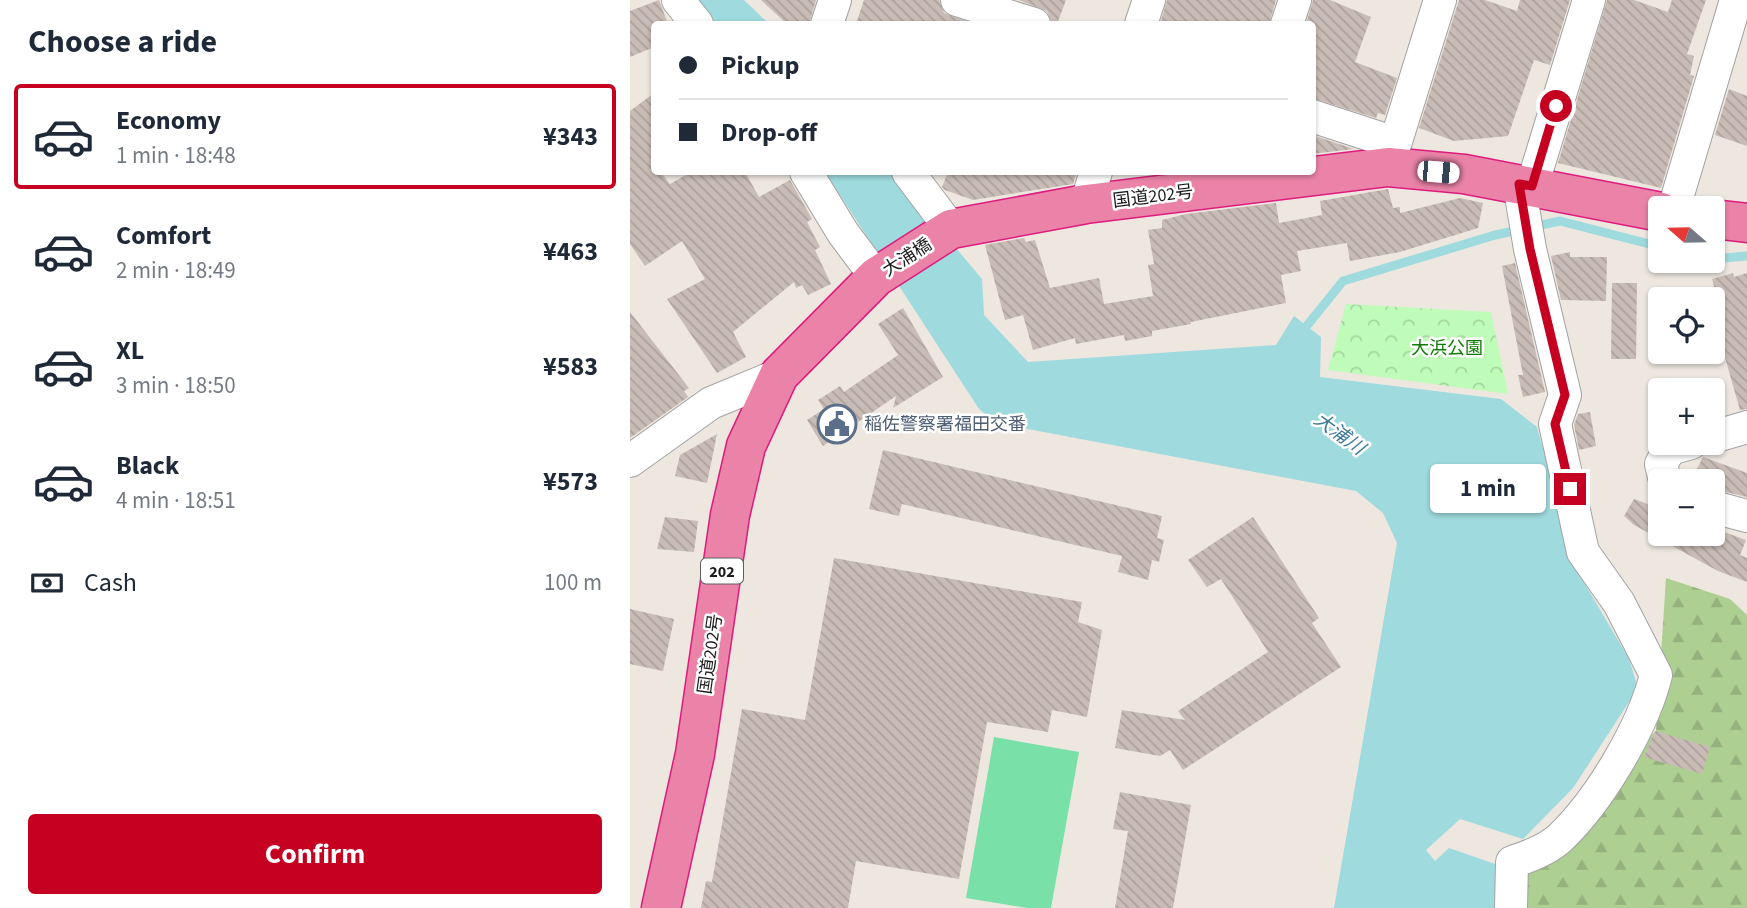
<!DOCTYPE html>
<html lang="en">
<head>
<meta charset="utf-8">
<style>
	:root { --surface:#fff; --page:#f2f2f3; --text:#1f2937; --muted:#747a83; --line:#e0e1e3; --accent:#c60021 }
	body { margin:0; font-family:"Source Sans 3","Noto Sans JP",sans-serif; background:var(--page); color:var(--text); height:100vh; display:flex; flex-direction:column; font-size:26px; white-space:nowrap }
	* { box-sizing:border-box; margin:0 }
	p { font-size:23px; color:var(--muted) }
	.icon { flex:none; width:38px; height:38px; fill:none; stroke:currentColor; stroke-width:2; stroke-linecap:round; stroke-linejoin:round }
	.map { position:relative; flex:1; overflow:hidden }
	.details { display:flex; flex-direction:column; background:var(--surface); width:630px }
	.details>* { flex:none }
	.top-card { position:absolute; left:21px; top:21px; width:665px; height:154px; border-radius:7px; box-shadow:0 2px 5px #0004; display:grid; align-content:center; height:154px; padding:0 28px; background:var(--surface) }
	.needle { width:46px; rotate:290deg }
	.fabs { position:absolute; left:1018px; top:196px; display:grid; gap:14px }
	.fabs a { display:grid; place-items:center; width:77px; height:77px; border-radius:7px; background:var(--surface); box-shadow:0 2px 5px #0004; font-size:35px }
	.end { position:absolute; width:32px; height:32px; margin:-16px; border:9px solid #c60021; background:#fff; box-shadow:0 0 0 4px #fff }
	.from { border-radius:50% }
	.bubble { position:absolute; height:49px; border-radius:7px; background:var(--surface); box-shadow:0 2px 5px #0004; font-size:23px; font-weight:700; line-height:49px; text-align:center }
	.car { position:absolute; width:21px; height:42px; margin:-21px -10px; border-radius:9px; box-shadow:0 0 5px 2px #0007; background:linear-gradient(#fff 24%,#345 0 40%,#fff 0 76%,#345 0 86%,#fff 0) }
	.top-card b { display:flex; align-items:center; gap:24px; height:66px; font-size:26px }
	.top-card b+b { border-top:2px solid var(--line) }
	.top-card i { width:18px; height:18px; background:var(--text) }
	ul { padding:0; list-style:none }
	li { display:flex; align-items:center; gap:21px; height:105px; margin:0 14px 10px; padding:0 14px; border:4px solid transparent; border-radius:7px }
	li div { flex:1 }
	li b { display:block; font-size:26px }
	li em { font-style:normal; font-weight:700 }
	li.on { border-color:var(--accent) }
	li>.icon { width:63px; height:63px; stroke-width:1.5 }
	h2 { padding:0 28px; font-size:32px; line-height:84px }
	.pay { display:flex; align-items:center; gap:18px; height:77px; padding:0 28px; font-size:26px }
	.pay p { margin-inline-start:auto }
	.primary-button { display:flex; gap:14px; margin-top:auto; padding:14px 28px }
	.primary-button a { flex:1; height:80px; border-radius:7px; background:var(--accent); color:#fff; font-size:28px; font-weight:700; line-height:80px; text-align:center }
	main { display:flex; flex:1; min-height:0 }
	.map>svg:first-child { display:block }
</style>
</head>
<body>
<main>
<section class="details">
<h2>Choose a ride</h2>
<ul>
<li class="on"><svg class="icon" aria-label="car" viewBox="0 0 24 24"><path d="M5 17H2v-5l4-1 3-4h7l3 4 3 1v5h-3M9 17h6M6 11h13"/><circle cx="7" cy="17" r="2"/><circle cx="17" cy="17" r="2"/></svg><div><b>Economy</b><p>1 min · 18:48</p></div><em>¥343</em></li>
<li><svg class="icon" aria-label="car" viewBox="0 0 24 24"><path d="M5 17H2v-5l4-1 3-4h7l3 4 3 1v5h-3M9 17h6M6 11h13"/><circle cx="7" cy="17" r="2"/><circle cx="17" cy="17" r="2"/></svg><div><b>Comfort</b><p>2 min · 18:49</p></div><em>¥463</em></li>
<li><svg class="icon" aria-label="car" viewBox="0 0 24 24"><path d="M5 17H2v-5l4-1 3-4h7l3 4 3 1v5h-3M9 17h6M6 11h13"/><circle cx="7" cy="17" r="2"/><circle cx="17" cy="17" r="2"/></svg><div><b>XL</b><p>3 min · 18:50</p></div><em>¥583</em></li>
<li><svg class="icon" aria-label="car" viewBox="0 0 24 24"><path d="M5 17H2v-5l4-1 3-4h7l3 4 3 1v5h-3M9 17h6M6 11h13"/><circle cx="7" cy="17" r="2"/><circle cx="17" cy="17" r="2"/></svg><div><b>Black</b><p>4 min · 18:51</p></div><em>¥573</em></li>
</ul>
<div class="pay"><svg class="icon" aria-label="cash" viewBox="0 0 24 24"><path d="M3 7h18v10H3z"/><circle cx="12" cy="12" r="2"/></svg>Cash<p>100 m</p></div>
<div class="primary-button"><a>Confirm</a></div>
</section>
<div class="map">
<svg width="1117" height="908" viewBox="0 0 1117 908">
	<defs>
		<pattern id="forest-firs" width="22" height="20" patternUnits="userSpaceOnUse" patternTransform="scale(1.75)"><rect width="22" height="20" fill="#aecf92"/><path d="M5 1l3.5 6h-7zM16 11l3.5 6h-7z" fill="#95b17d"/></pattern>
		<pattern id="park-crowns" width="20" height="18" patternUnits="userSpaceOnUse" patternTransform="scale(1.75)"><rect width="20" height="18" fill="#bffbb9"/><path d="M2 6a3 3 0 1 1 6 0M12 15a3 3 0 1 1 6 0" fill="none" stroke="#a4d79e"/></pattern>
		<pattern id="building-back-hatch" width="6" height="6" patternUnits="userSpaceOnUse" patternTransform="scale(1.75)"><rect width="6" height="6" fill="#c9bcb6"/><path d="M-1 5l2 2M0 0l6 6M5-1l2 2" fill="none" stroke="#aca19c"/></pattern>
	</defs>
	<rect width="100%" height="100%" fill="#ede7e0"/>
	<path fill="url(#forest-firs)" d="M 1036,578 L 1100,599 L 1117,615 L 1117,908 L 889,908 L 889,886 L 948,799 L 1026,731 Z"/>
	<path fill="url(#park-crowns)" d="M 716,304 L 861,312 L 878,394 L 698,370 Z"/>
	<path fill="#79e1a8" d="M 364,737 L 449,752 L 421,908 L 397,908 L 336,898 Z"/>
	<path fill="#9edade" d="M 61,0 L 114,0 L 139,24 L 82,24 Z
		M 195,172 L 262,172 L 352,279 L 354,315 L 398,362 L 646,345 L 664,316 L 691,337 L 690,377 L 871,399 L 907,427 L 946,569 L 999,659 L 1008,688 L 943,788 L 893,839 L 830,819 L 796,850 L 805,861 L 819,848 L 868,865 L 867,908 L 704,908 L 767,543 L 753,513 L 726,491 L 366,423 L 349,409 Z"/>
	<g fill="none" stroke-linecap="round" stroke-linejoin="round">
		<path stroke="#9edade" stroke-width="9" d="M 1083,259 L 1117,256
			M 671,333 L 713,281 L 865,235 L 930,221 L 1031,247"/>
	</g>
	<path fill="url(#building-back-hatch)" d="M 29,0 L 38,24 L 24,24 L 24,47 L 0,57 L 0,11 Z
		M 131,0 L 186,0 L 179,24 L 157,24 Z
		M 234,0 L 309,0 L 314,13 L 344,24 L 226,24 Z
		M 389,0 L 436,0 L 427,24 L 422,24 L 417,11 Z
		M 537,0 L 646,0 L 639,24 L 530,24 Z
		M 683,0 L 700,0 L 741,17 L 725,62 L 767,78 L 755,115 L 748,113 L 746,118 L 682,98 L 682,24 L 676,24 Z
		M 829,0 L 855,0 L 887,11 L 890,0 L 940,0 L 920,65 L 904,60 L 878,136 L 824,141 L 789,128 Z
		M 977,0 L 1004,0 L 1038,12 L 1042,0 L 1076,0 L 1057,54 L 1064,56 L 1060,75 L 1064,76 L 1031,188 L 928,163 Z
		M 1099,89 L 1117,96 L 1117,146 L 1085,135 Z
		M 24,93 L 24,172 L 31,172 L 40,184 L 61,172 L 115,172 L 129,197 L 160,180 L 182,219 L 177,222 L 190,247 L 185,250 L 201,284 L 178,295 L 172,285 L 166,288 L 164,282 L 103,332 L 116,357 L 87,373 L 37,299 L 75,279 L 52,241 L 15,266 L 0,244 L 0,111 Z
		M 682,135 L 724,149 L 682,154 Z
		M 318,172 L 447,172 L 443,184 L 343,200 L 315,190 L 312,187 Z
		M 758,189 L 763,208 L 770,207 L 770,213 L 830,198 L 853,203 L 848,228 L 770,252 L 720,261 L 717,243 L 667,251 L 671,271 L 651,275 L 656,303 L 561,322 L 561,324 L 522,331 L 522,336 L 495,341 L 494,335 L 446,344 L 445,338 L 403,350 L 393,315 L 375,320 L 355,245 L 394,238 L 396,242 L 405,240 L 420,288 L 469,278 L 474,304 L 523,296 L 518,265 L 524,264 L 518,230 L 532,228 L 532,220 L 556,214 L 646,203 L 649,223 L 692,215 L 690,201 Z
		M 940,252 L 940,257 L 977,257 L 976,301 L 931,300 L 921,256 Z
		M 885,263 L 915,392 L 893,397 L 888,375 L 893,375 L 872,266 Z
		M 1103,273 L 1104,277 L 1117,273 L 1117,409 L 1110,410 L 1084,319 L 1090,317 L 1082,290 L 1085,290 L 1082,279 Z
		M 982,283 L 1007,283 L 1006,359 L 981,359 Z
		M 273,308 L 313,377 L 263,408 L 266,396 L 193,446 L 177,420 L 194,409 L 188,400 L 210,386 L 214,392 L 268,355 L 248,324 Z
		M 0,312 L 59,388 L 54,391 L 58,397 L 0,438 Z
		M 960,412 L 966,446 L 949,450 L 944,425 L 948,414 Z
		M 87,434 L 77,483 L 45,476 L 50,455 Z
		M 253,450 L 532,516 L 527,538 L 534,540 L 529,562 L 522,560 L 518,580 L 488,572 L 492,556 L 272,504 L 269,516 L 239,509 Z
		M 1073,457 L 1117,473 L 1117,497 L 1083,489 L 1083,481 L 1061,481 Z
		M 1004,499 L 1031,509 L 1031,534 L 1083,534 L 1083,528 L 1116,540 L 1110,555 L 1117,558 L 1117,582 L 1088,571 L 1004,525 L 994,516 Z
		M 35,517 L 68,521 L 64,552 L 27,549 Z
		M 623,517 L 689,618 L 682,623 L 711,667 L 553,770 L 540,750 L 530,756 L 485,748 L 492,710 L 555,720 L 548,711 L 638,652 L 591,579 L 577,587 L 558,560 Z
		M 204,558 L 452,602 L 448,622 L 472,630 L 457,717 L 422,710 L 418,732 L 357,722 L 329,879 L 226,861 L 218,908 L 71,908 L 76,881 L 82,882 L 112,709 L 175,720 Z
		M 0,609 L 44,619 L 33,671 L 0,664 Z
		M 1025,731 L 1080,747 L 1072,774 L 1014,757 Z
		M 490,792 L 561,805 L 543,908 L 485,908 L 498,831 L 483,829 Z"/>
	<g fill="none" stroke-linecap="round" stroke-linejoin="round">
		<defs>
			<path id="street" d="M 48,0 L 67,24
				M 327,0 L 404,24
				M 197,24 L 205,0
				M 511,24 L 519,0
				M 657,24 L 665,0
				M 682,116 L 765,143
				M 758,167 L 810,0
				M 176,172 L 213,233 L 246,277
				M 278,172 L 321,229
				M 902,186 L 959,0
				M 456,204 L 466,172
				M 1044,208 L 1106,0
				M 1083,437 L 1117,427
				M 0,461 L 81,403 L 149,375
				M 1035,481 L 1031,464 L 1040,449 L 1061,443
				M 1083,507 L 1117,516
				M 881,908 L 882,862 C 898,857 918,849 930,838 C 970,800 1013,727 1026,675 L 989,603 L 953,552 L 925,424 L 935,395 L 900,249 L 889,184"/>
			<path id="highway" d="M 1083,219 L 1117,223
				M 31,908 L 65,754 L 100,515 L 116,446 L 149,375 L 246,277 L 321,229 L 456,204 L 758,167 L 834,174 L 1031,212"/>
		</defs>
		<use href="#street" stroke="#a2a2a2" stroke-width="34"/>
		<use href="#highway" stroke="#dd1c7e" stroke-width="41"/>
		<use href="#street" stroke="#fff" stroke-width="32"/>
		<use href="#highway" stroke="#ea83a7" stroke-width="38"/>
	</g>
	<g fill="none" stroke-linecap="round" stroke-linejoin="round">
		<path stroke="#c60021" stroke-width="9" d="M 926,106 L 902,186 L 889,184 L 900,249 L 935,395 L 925,424 L 940,489"/>
	</g>
	<defs>
		<symbol id="civic-ring" viewBox="-11 -11 22 22"><circle r="9.5" fill="#fff" stroke="#5c6f8a" stroke-width="1.5"/><path d="M-.6-6.5H3V-4.5H.6V-3L4-1V1h2V6H-6V1h2V-1L-.6-3ZM-1.2 2.5V6h2.4V2.5Z" fill="#5c6f8a"/></symbol>
	</defs>
	<g fill-rule="evenodd">
		<use href="#civic-ring" x="185" y="402" width="44" height="44"/>
	</g>
	<g text-anchor="middle" stroke-width="5" stroke-linejoin="round" paint-order="stroke">
		<rect fill="#fff" stroke="#5f5f5f" stroke-width="2" x="71" y="558.5" width="42" height="25" rx="5"/>
		<g font-size="16" font-weight="bold" fill="#1b1b1b">
			<text x="92" y="577">202</text>
		</g>
		<g font-size="18" fill="#1b1b1b" stroke="#fff">
			<text transform="translate(523 196) rotate(-7)" y="6">国道202号</text>
			<text transform="translate(277 257) rotate(-33)" y="6">大浦橋</text>
			<text transform="translate(80 654) rotate(-82)" y="6">国道202号</text>
		</g>
		<g font-size="18" fill="#107c06" stroke="#fff">
			<text x="817" y="354">大浜公園</text>
		</g>
		<g font-size="18" fill="#4e5e75" stroke="#fff" text-anchor="start">
			<text x="234" y="430">稲佐警察署福田交番</text>
		</g>
		<g font-size="19" font-style="italic" fill="#3c7996" stroke="#fff">
			<text transform="translate(710 433) rotate(36)" y="7">大浦川</text>
		</g>
	</g>
</svg>
<div class="fabs">
<a><svg class="needle" viewBox="-14 -14 28 28"><path d="M0-13l5 13h-10z" fill="#e53935"/><path d="M0 13l5-13h-10z" fill="#747a83"/></svg></a>
<a><svg class="icon" aria-label="locate" viewBox="0 0 24 24"><circle cx="12" cy="12" r="6"/><path d="M12 2v4M12 18v4M2 12h4M18 12h4"/></svg></a>
<a>+</a>
<a>−</a>
</div>
<i class="end from" style="left:926px;top:106px"></i>
<i class="end" style="left:940px;top:489px"></i>
<div class="bubble" style="left:800px;top:464px;width:116px">1 min</div>
<i class="car" style="left:808px;top:172px;rotate:95deg"></i>
<div class="top-card">
<b><i class="from"></i>Pickup</b>
<b><i></i>Drop-off</b>
</div>
</div>
</main>
</body>
</html>
